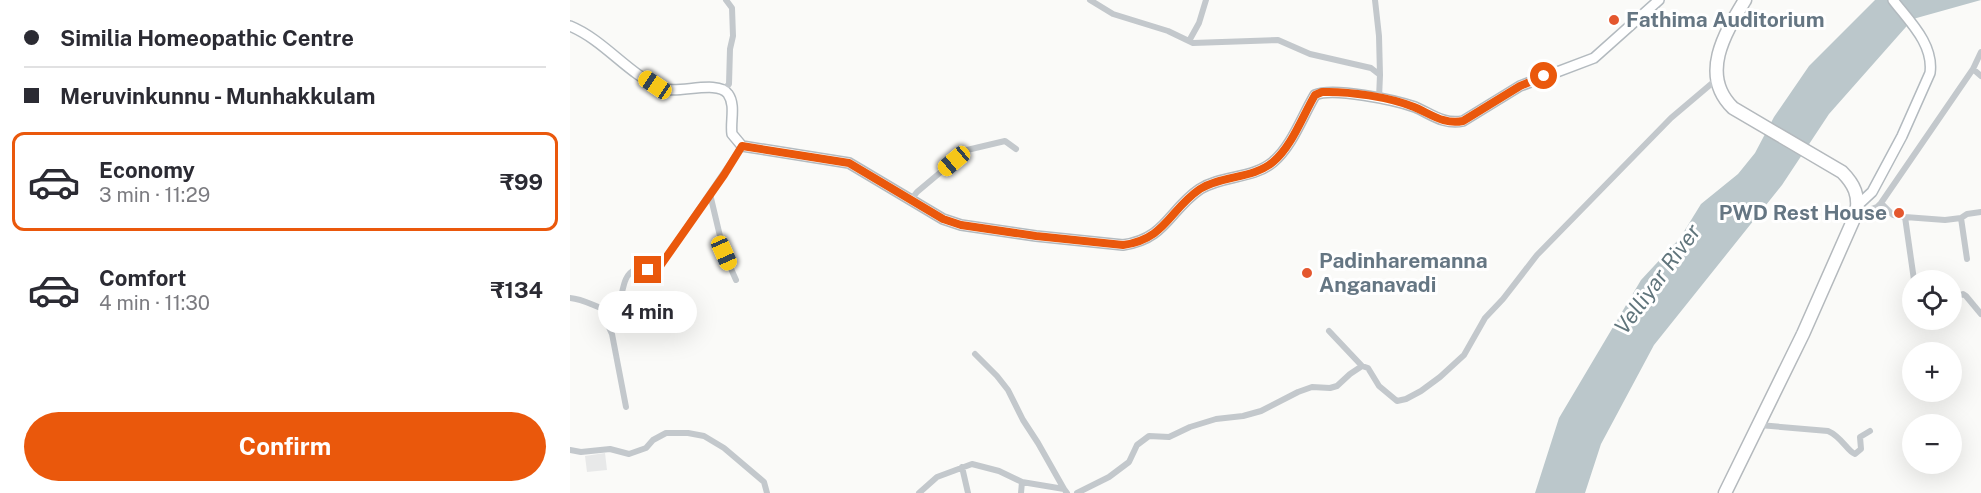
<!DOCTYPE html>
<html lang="en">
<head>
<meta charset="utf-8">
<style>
	:root { --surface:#fff; --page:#f2f2f3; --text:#2b2b33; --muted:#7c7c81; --line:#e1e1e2; --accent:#ea580c }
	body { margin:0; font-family:"Public Sans",sans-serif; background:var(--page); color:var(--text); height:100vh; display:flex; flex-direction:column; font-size:22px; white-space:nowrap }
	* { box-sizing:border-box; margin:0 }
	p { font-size:20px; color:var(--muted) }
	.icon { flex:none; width:33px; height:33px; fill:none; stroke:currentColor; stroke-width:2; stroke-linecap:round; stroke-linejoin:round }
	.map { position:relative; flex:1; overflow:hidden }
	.side { display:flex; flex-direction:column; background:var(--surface); width:570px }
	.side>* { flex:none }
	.hud { display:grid; align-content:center; height:132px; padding:0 24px; background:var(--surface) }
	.fabs { position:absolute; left:1332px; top:270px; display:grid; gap:12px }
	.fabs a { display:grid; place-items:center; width:60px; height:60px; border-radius:50%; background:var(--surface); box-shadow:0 6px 24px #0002; font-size:30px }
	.end { position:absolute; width:27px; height:27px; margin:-14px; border:8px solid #ea580c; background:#fff; box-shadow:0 0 0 3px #fff }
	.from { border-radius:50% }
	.bubble { position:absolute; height:42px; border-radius:21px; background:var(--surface); box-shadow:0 6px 24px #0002; font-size:20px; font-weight:700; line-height:42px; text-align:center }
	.car { position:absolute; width:18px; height:36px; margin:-18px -9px; border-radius:8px; box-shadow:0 0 4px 2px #0007; background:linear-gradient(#f5c518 24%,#345 0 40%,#f5c518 0 76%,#345 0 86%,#f5c518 0) }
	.hud b { display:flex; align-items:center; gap:21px; height:57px; font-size:22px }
	.hud b+b { border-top:2px solid var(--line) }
	.hud i { width:15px; height:15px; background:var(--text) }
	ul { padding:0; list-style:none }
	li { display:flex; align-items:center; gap:18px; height:99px; margin:0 12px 9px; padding:0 12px; border:3px solid transparent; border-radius:12px }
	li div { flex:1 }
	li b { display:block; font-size:22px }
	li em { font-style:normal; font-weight:700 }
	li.selected { border-color:var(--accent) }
	li>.icon { width:54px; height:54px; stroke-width:1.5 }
	.button { display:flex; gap:12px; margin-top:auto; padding:12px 24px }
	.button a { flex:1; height:69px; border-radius:36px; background:var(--accent); color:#fff; font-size:24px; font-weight:700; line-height:69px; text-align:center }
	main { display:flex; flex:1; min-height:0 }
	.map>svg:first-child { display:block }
</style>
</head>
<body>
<main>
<section class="side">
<div class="hud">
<b><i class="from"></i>Similia Homeopathic Centre</b>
<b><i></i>Meruvinkunnu - Munhakkulam</b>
</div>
<ul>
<li class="selected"><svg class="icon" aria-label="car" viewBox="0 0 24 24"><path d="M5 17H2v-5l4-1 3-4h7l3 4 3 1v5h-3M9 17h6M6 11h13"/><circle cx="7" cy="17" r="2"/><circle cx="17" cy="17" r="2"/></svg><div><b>Economy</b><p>3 min · 11:29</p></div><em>₹99</em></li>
<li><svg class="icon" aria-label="car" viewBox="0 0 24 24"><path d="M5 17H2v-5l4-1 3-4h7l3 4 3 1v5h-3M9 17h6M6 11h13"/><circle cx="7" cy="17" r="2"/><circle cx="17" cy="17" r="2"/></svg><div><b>Comfort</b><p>4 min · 11:30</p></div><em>₹134</em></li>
</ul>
<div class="button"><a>Confirm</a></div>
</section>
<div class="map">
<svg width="1411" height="493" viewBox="0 0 1411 493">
	<rect width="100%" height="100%" fill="#fafaf8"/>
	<path fill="#e8e9e9" d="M 35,453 L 37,470 L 17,472 L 15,456 Z"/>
	<path fill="#bbc7cb" d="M 1305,0 L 1411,0 L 1343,19 L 1259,114 L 1212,185 L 1084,345 L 1031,444 L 1015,493 L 965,493 L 989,418 L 1071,280 L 1110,238 L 1131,204 L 1168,174 L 1185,153 L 1204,117 L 1239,66 Z"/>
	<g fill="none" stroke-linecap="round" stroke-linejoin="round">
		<defs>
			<path id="secondary" d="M 0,26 C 34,40 57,73 91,88 C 106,95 148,79 158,94 C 166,105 160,122 162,134 L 172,146 L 279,163 L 373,219 L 391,225 L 466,236 L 553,245 C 596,239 599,210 630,189 C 652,175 683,179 703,162 C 722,146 732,117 745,95 C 763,87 825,100 845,107 C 861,114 874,125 893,121 L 950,86 L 1024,58 L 1089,0
				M 1288,205 L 1302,192 L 1332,136 L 1360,73 C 1364,44 1339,21 1323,0"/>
			<path id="highway" d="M 1155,493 L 1233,334 L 1286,214 C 1290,196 1284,184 1272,172 L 1163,108 C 1129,75 1155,33 1175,0"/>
		</defs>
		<use href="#secondary" stroke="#b3babf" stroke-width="12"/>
		<use href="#highway" stroke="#b4b9bd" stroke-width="15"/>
		<path stroke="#c3c8cc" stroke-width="6" d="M 520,0 L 543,14 L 598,31 L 623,43 L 708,40 L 740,54 L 801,68 L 810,75 L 809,98
			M 805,0 L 809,36 L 810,75
			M 619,41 L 629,23 L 636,0
			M 1403,69 L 1411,76
			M 154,90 L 159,84 L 160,49 L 163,36 L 162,8 L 156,0
			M 140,194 L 154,253 L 166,280
			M 340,201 L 347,192 L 397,150 L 435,141 L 446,149
			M 1311,203 L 1323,215 L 1335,217 L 1344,280
			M 1287,214 L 1307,207 L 1311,203 L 1403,69 L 1411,52
			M 1335,217 L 1375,220 L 1391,218 L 1397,214 L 1411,212
			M 1391,218 L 1397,259
			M 0,298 C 16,299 29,310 45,312 C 54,302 50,275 65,270 C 72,267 81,272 88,269 L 172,146
			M 1382,298 L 1393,294 L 1396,296 L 1411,314
			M 36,311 L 37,323 L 42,334 L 56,407
			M 759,331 L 792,366
			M 405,354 L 427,376 L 438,390 L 453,420 L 468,443 L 494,489
			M 1189,425 L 1258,431 C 1272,437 1277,451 1285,454 L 1291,449 L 1290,437 L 1300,431
			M 0,450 L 11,452 L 40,449 L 59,454 L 76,448 L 83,440 L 96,433 L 118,433 L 134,436 L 154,448 L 194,482 L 197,493
			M 392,467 L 398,493
			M 349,493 L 367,477 L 402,464 L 429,471 L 452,482 L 494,489 L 497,493
			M 451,493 L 452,482
			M 507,493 L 539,477 L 559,462 L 567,445 L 579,436 L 599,437 L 620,427 L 646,419 L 673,416 L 691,411 L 728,392 L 742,387 L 760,388 L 767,386 L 780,374 L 792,366 L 798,368 L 809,386 L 827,401 L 836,399 L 851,391 L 870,377 L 894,355 L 915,318 L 933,299 L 967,255 L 1101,118 L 1147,79"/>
		<use href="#secondary" stroke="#fff" stroke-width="9"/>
		<use href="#highway" stroke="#fff" stroke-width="12"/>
	</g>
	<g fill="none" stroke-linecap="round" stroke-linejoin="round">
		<path stroke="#ea580c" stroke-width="8" d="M 78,270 L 88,269 L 154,175 L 172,146 L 279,163 L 373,219 L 391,225 L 466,236 L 553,245 C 596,239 599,210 630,189 C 652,175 683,179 703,162 C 722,146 732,117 745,95 L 752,92 C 779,91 819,97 844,107 C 861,114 874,125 893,121 L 950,86 L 974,76"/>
	</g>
	<g fill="#e4572e" stroke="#fff" stroke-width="2">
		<circle cx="1044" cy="20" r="6"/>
		<circle cx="1329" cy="213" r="6"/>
		<circle cx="737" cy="273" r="6"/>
	</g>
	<g text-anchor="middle" stroke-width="6" stroke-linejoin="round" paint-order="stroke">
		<g font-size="21" font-weight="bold" fill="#657683" stroke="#fff" text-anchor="start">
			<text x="1056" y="27">Fathima Auditorium</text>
			<text x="1317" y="220" text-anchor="end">PWD Rest House</text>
			<text x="749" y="268">Padinharemanna<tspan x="749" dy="24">Anganavadi</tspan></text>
		</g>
		<g font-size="22" font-style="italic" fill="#60757c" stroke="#fff">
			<text transform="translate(1087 279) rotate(-54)" y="8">Velliyar River</text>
		</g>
	</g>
</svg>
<div class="fabs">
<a><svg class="icon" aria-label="locate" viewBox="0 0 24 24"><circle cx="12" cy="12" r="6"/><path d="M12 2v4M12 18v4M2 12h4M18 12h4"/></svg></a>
<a>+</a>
<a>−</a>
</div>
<i class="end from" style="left:974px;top:76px"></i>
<i class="end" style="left:78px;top:270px"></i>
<div class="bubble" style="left:28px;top:291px;width:99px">4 min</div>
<i class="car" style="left:85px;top:85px;rotate:304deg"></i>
<i class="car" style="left:384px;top:161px;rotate:230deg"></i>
<i class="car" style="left:154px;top:253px;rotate:156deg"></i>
</div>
</main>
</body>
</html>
